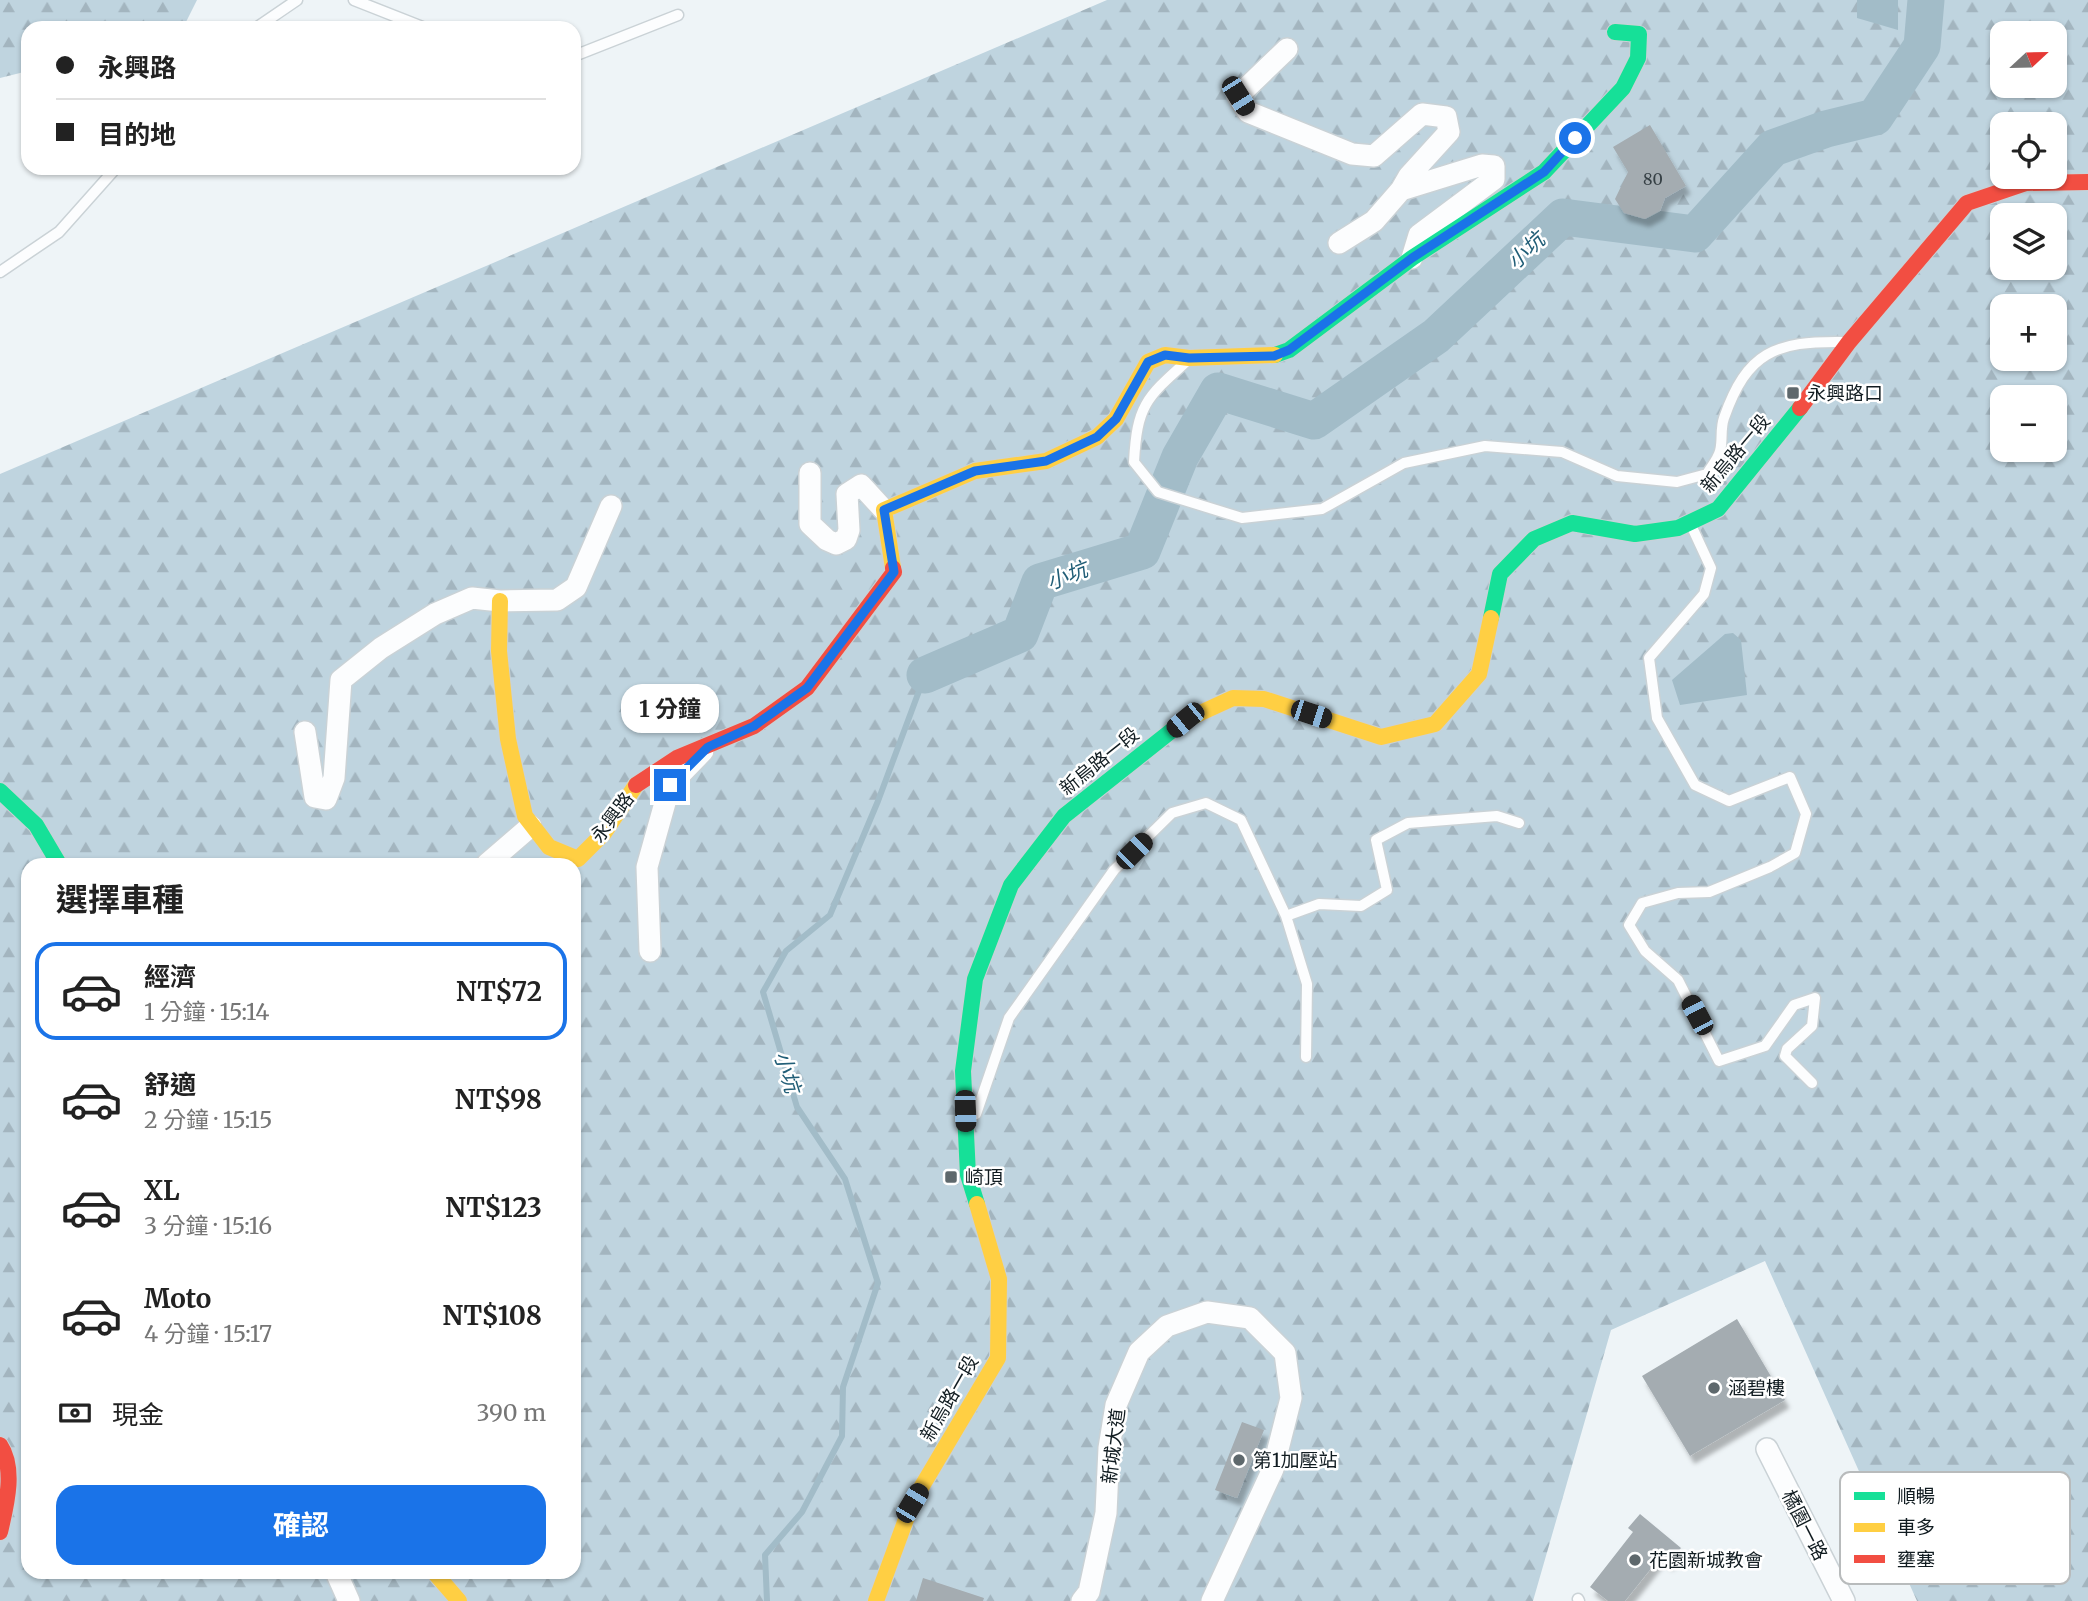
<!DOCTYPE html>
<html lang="zh-TW">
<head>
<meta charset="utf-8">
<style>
	:root { --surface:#fff; --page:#f2f2f2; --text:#222; --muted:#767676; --line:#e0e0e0; --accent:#1a73e8 }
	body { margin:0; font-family:Merriweather,"Noto Sans TC",serif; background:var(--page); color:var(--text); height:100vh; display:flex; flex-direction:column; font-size:26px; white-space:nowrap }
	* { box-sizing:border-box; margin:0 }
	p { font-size:23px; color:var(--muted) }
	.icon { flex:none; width:38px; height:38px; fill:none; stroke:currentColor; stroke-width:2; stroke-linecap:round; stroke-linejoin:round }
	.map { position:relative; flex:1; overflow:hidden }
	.sheet { position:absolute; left:21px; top:858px; width:560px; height:721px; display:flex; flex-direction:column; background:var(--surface); border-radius:21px; box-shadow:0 2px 5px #0004 }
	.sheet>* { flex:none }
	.guide { position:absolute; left:21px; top:21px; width:560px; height:154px; border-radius:21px; box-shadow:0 2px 5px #0004; display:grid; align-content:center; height:154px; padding:0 35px; background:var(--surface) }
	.needle { width:46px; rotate:68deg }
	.tools { position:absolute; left:1990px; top:21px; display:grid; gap:14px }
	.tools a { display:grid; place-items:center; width:77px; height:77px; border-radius:14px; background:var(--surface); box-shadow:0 2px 5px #0004; font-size:35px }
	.end { position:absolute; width:32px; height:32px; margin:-16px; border:9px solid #1a73e8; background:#fff; box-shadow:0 0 0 4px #fff }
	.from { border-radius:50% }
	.bubble { position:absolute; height:49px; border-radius:21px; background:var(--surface); box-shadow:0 2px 5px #0004; font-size:23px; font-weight:700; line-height:49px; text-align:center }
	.car { position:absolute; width:21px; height:42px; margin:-21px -10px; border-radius:9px; box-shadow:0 0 5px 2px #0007; background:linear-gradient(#222 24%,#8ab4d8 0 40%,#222 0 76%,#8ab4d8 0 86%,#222 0) }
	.guide b { display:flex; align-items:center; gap:24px; height:66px; font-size:26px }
	.guide b+b { border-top:2px solid var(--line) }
	.guide i { width:18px; height:18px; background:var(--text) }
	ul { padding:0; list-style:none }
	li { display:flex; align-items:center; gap:21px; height:98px; margin:0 14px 10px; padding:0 21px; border:4px solid transparent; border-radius:21px }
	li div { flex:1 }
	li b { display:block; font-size:26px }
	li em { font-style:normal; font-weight:700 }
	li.active { border-color:var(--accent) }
	li>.icon { width:63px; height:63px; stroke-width:1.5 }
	h2 { padding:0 35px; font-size:32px; line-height:84px }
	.pay { display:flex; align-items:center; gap:18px; height:77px; padding:0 35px; font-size:26px }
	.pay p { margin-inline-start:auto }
	.cta { display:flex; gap:14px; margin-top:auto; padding:14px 35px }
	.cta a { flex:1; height:80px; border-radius:21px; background:var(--accent); color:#fff; font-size:28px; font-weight:700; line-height:80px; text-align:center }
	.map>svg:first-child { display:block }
</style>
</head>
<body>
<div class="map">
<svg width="2088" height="1601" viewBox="0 0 2088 1601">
	<defs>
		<pattern id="forest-firs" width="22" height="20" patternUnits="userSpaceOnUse" patternTransform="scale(1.75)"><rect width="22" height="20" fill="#bfd4df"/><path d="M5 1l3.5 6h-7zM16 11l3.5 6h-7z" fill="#a3b5bf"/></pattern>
		<filter id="shadow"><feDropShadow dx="4.5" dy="8" stdDeviation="2" flood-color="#0004"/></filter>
	</defs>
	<rect width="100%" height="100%" fill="#eef4f7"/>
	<path fill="url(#forest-firs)" fill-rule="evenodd" d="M 0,0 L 197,0 L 183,28 L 28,28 L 28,71 L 0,78 Z
		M 1107,0 L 2088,0 L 2088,1601 L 1917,1601 L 1765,1261 L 1611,1330 L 1533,1601 L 0,1601 L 0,474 ZM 2002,33 L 2054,33 L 2054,86 L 2002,86 ZM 2002,124 L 2054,124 L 2054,177 L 2002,177 ZM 2002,215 L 2054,215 L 2054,268 L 2002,268 ZM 2002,306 L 2054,306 L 2054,359 L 2002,359 ZM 2002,397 L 2054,397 L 2054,450 L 2002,450 ZM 28,864 L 574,864 L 574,1572 L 28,1572 Z"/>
	<path fill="#a2bcc8" d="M 1857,0 L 1898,0 L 1898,30 L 1857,18 Z
		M 1733,633 L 1741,640 L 1747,695 L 1680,705 L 1672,680 L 1725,634 Z"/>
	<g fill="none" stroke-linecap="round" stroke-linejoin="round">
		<path stroke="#a2bcc8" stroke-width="6" d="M 767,1601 L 765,1555 L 802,1512 L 842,1436 L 843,1387 L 878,1283 L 845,1179 L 797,1107 L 763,992 L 786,951 L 830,915 L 878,801 L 925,675"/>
		<path stroke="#a2bcc8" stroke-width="37" d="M 925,675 L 1020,634 L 1040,582 L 1142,551 L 1180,457 L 1218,391 L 1314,421 L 1436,336 L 1563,217 L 1695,234 L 1773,148 L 1826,129 L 1875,117 L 1922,46 L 1926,0"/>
	</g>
	<path fill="#a4acb1" filter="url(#shadow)" d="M 1650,125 L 1686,186 L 1665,198 L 1660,211 L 1645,219 L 1624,213 L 1615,199 L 1628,172 L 1613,147 Z
		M 1737,1319 L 1785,1400 L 1690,1456 L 1642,1376 Z
		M 1242,1422 L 1264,1430 L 1237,1498 L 1215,1490 Z
		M 1640,1514 L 1681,1548 L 1668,1563 L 1661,1556 L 1625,1601 L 1608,1601 L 1590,1587 L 1633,1532 L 1628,1528 Z
		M 923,1578 L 984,1598 L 983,1601 L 916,1601 Z"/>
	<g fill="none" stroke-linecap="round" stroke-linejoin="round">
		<defs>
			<path id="lane" d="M 354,0 L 425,28
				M 256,28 L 297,0
				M 574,56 L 678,15
				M 0,272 L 59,232 L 116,168
				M 1187,361 C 1146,398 1137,405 1134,462 L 1158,492 L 1242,518 L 1322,509 L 1404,463 L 1485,446 L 1562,452 L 1617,476 L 1677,482 L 1707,474 C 1711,467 1718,459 1720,451 C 1723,440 1720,429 1724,418 C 1747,352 1775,341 1843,342
				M 1691,525 L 1711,568 L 1704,594 L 1649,658 L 1657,718 L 1695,785 L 1729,801 L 1790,777 L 1806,814 L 1795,853 L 1770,867 L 1709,892 L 1678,893 L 1642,903 L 1629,925 L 1645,951 L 1678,980 L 1719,1061 L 1765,1046 L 1794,1005 L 1815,998 L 1812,1026 L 1787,1049 L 1785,1056 L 1812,1083
				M 1286,916 L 1319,904 L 1361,906 L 1387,890 L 1376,840 L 1408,823 L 1497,816 L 1519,823
				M 976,1114 L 1009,1018 L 1114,870 L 1172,813 L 1206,803 L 1241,820 L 1286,916 L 1307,984 L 1306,1057
				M 1578,1599 L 1579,1601"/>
			<path id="street" d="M 1287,49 L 1238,96 L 1248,112 L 1352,154 L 1374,156 L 1422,114 L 1446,117 L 1449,132 L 1409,176 L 1401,190 L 1482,165 L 1494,166 L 1494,179 L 1419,235 L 1412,258
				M 1339,243 L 1374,221 L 1401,190
				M 810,473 L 810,524 L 827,540 L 836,544 L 846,539 L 849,530 L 847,494 L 861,485 L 884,510
				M 305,732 L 315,797 L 326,799 L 334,778 L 341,680 L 381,648 L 435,614 L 472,598 L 500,601 L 557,600 L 576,587 L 611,506
				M 487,864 L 531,826
				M 650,951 L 647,867 L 670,785 L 703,751
				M 1767,1449 L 1844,1601
				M 336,1572 L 349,1601
				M 1082,1601 L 1089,1592 L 1106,1513 L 1109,1448 L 1116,1405 L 1139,1352 L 1167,1326 L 1207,1312 L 1250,1318 L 1285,1353 L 1291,1398 L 1273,1469 L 1212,1601"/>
			<path id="fast" d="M 1275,355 L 1289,350 L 1412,258 L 1544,172 L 1623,88 L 1638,58 L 1639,34 L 1615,32
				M 1491,618 L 1500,574 L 1534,539 L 1572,523 L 1635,534 L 1678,528 L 1718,509 L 1800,408
				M 0,791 L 36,825 L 59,864
				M 977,1204 L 968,1175 L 963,1071 L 975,979 L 1011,885 L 1064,816 L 1185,720 L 1196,715"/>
			<path id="slow" d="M 893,568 L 884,510 L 975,471 L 1046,461 L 1097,437 L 1116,419 L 1148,362 L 1165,355 L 1189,358 L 1275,355
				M 500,601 L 499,651 L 508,739 L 525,816 L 549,847 L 578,859 L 604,833 L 636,785
				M 1196,715 L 1233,698 L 1264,699 L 1381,737 L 1435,724 L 1479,674 L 1491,618
				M 434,1572 L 459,1601
				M 876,1601 L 912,1503 L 998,1358 L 999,1279 L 977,1204"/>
			<path id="jam" d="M 1800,408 L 1849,342 L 1967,203 L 2026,183 L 2088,182
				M 636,785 L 677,758 L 754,726 L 807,688 L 894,572 L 893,568
				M 0,1445 C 16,1469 6,1506 0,1532"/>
		</defs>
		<use href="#lane" stroke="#cad2d6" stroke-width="13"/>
		<use href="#street" stroke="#cad2d6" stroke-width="24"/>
		<use href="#fast" stroke="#cad2d6" stroke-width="18"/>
		<use href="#slow" stroke="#cad2d6" stroke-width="18"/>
		<use href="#jam" stroke="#cad2d6" stroke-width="18"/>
		<use href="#lane" stroke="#fcfdfe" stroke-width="10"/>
		<use href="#street" stroke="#fcfdfe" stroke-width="21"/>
		<use href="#fast" stroke="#16e098" stroke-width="16"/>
		<use href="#slow" stroke="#ffcf43" stroke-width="16"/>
		<use href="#jam" stroke="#f24e42" stroke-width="16"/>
	</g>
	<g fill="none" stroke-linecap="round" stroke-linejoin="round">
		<path stroke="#1a73e8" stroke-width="9" d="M 670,785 L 708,747 L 754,726 L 807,688 L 894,572 L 884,510 L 975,471 L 1046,461 L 1097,437 L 1116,419 L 1148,362 L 1165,355 L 1189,358 L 1274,356 L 1289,350 L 1412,258 L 1544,172 L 1575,138"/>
	</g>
	<g fill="#5e686c" stroke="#fff" stroke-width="2.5">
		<rect x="1786" y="386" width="14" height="14" rx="3.5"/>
		<rect x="944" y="1170" width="14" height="14" rx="3.5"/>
		<circle cx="1714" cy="1388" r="7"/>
		<circle cx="1239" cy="1460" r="7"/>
		<circle cx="1635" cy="1560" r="7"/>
	</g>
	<g text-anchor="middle" stroke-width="5" stroke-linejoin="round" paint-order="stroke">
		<g font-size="16" fill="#364045">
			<text x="1653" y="185">80</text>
		</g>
		<g font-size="19" fill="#111c21" stroke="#fff" text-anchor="start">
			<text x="1807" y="400">永興路口</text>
			<text x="965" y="1184">崎頂</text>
			<text x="1728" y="1395">涵碧樓</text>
			<text x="1253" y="1467">第1加壓站</text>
			<text x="1649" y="1567">花園新城教會</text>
		</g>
		<g font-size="19" fill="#111c21" stroke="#fff">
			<text transform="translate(1735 453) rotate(-50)" y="7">新烏路一段</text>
			<text transform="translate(1099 761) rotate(-39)" y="7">新烏路一段</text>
			<text transform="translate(612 817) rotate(-53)" y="7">永興路</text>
			<text transform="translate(949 1398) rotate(-60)" y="7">新烏路一段</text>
			<text transform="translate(1113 1446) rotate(-83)" y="7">新城大道</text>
			<text transform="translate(1805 1525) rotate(63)" y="7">橘園一路</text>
		</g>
		<g font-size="21" font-style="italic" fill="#215e77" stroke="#fff">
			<text transform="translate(1526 251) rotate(-43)" y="7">小坑</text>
			<text transform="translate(1067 576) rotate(-21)" y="7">小坑</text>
			<text transform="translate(787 1072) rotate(73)" y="7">小坑</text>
		</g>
	</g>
	<rect x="1840" y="1472" width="230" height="112" rx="10" fill="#fff" stroke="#b8bbbc" stroke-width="2"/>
	<rect x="1854" y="1492" width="31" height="8" fill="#16e098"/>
	<rect x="1854" y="1523" width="31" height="9" fill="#ffcf43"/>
	<rect x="1854" y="1555" width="31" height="8" fill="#f24e42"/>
	<g font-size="19" fill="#111c21">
		<text x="1897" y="1503">順暢</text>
		<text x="1897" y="1534">車多</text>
		<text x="1897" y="1566">壅塞</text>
	</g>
</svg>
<div class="tools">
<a><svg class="needle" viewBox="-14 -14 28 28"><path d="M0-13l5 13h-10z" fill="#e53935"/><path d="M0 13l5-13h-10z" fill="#767676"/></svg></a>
<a><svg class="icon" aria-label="locate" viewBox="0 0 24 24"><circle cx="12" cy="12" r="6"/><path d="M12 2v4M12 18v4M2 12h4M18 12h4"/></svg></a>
<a><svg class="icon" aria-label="layers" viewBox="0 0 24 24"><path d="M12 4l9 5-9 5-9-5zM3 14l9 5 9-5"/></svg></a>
<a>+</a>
<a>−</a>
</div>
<i class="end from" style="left:1575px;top:138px"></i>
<i class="end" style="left:670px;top:785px"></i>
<div class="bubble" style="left:621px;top:684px;width:98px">1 分鐘</div>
<i class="car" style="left:1238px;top:96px;rotate:148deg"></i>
<i class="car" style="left:1311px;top:714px;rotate:108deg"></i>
<i class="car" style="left:1185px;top:720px;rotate:231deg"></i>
<i class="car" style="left:1134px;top:851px;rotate:45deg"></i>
<i class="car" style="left:1697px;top:1015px;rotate:332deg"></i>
<i class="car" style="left:965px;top:1111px;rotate:178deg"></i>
<i class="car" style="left:912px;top:1503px;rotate:31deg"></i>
<div class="guide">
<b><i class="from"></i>永興路</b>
<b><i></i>目的地</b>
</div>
<section class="sheet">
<h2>選擇車種</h2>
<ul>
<li class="active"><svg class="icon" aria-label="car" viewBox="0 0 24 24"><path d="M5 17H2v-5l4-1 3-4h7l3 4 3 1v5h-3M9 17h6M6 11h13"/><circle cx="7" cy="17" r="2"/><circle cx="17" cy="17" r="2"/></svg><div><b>經濟</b><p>1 分鐘 · 15:14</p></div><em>NT$72</em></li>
<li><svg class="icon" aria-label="car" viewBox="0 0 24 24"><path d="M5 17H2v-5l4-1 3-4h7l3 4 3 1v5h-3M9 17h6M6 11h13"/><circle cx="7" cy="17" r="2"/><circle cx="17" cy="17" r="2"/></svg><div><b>舒適</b><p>2 分鐘 · 15:15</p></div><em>NT$98</em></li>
<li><svg class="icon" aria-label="car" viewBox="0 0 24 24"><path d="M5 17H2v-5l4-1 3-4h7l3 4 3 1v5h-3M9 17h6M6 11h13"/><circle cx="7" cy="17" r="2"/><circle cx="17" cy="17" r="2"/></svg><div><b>XL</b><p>3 分鐘 · 15:16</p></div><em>NT$123</em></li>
<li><svg class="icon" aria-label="car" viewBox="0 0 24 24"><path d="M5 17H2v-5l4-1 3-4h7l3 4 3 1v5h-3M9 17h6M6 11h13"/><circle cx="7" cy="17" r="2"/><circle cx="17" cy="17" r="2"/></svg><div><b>Moto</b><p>4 分鐘 · 15:17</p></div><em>NT$108</em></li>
</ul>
<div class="pay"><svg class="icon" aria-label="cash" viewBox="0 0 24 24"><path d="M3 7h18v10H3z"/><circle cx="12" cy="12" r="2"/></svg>現金<p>390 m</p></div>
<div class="cta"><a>確認</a></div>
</section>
</div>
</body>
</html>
